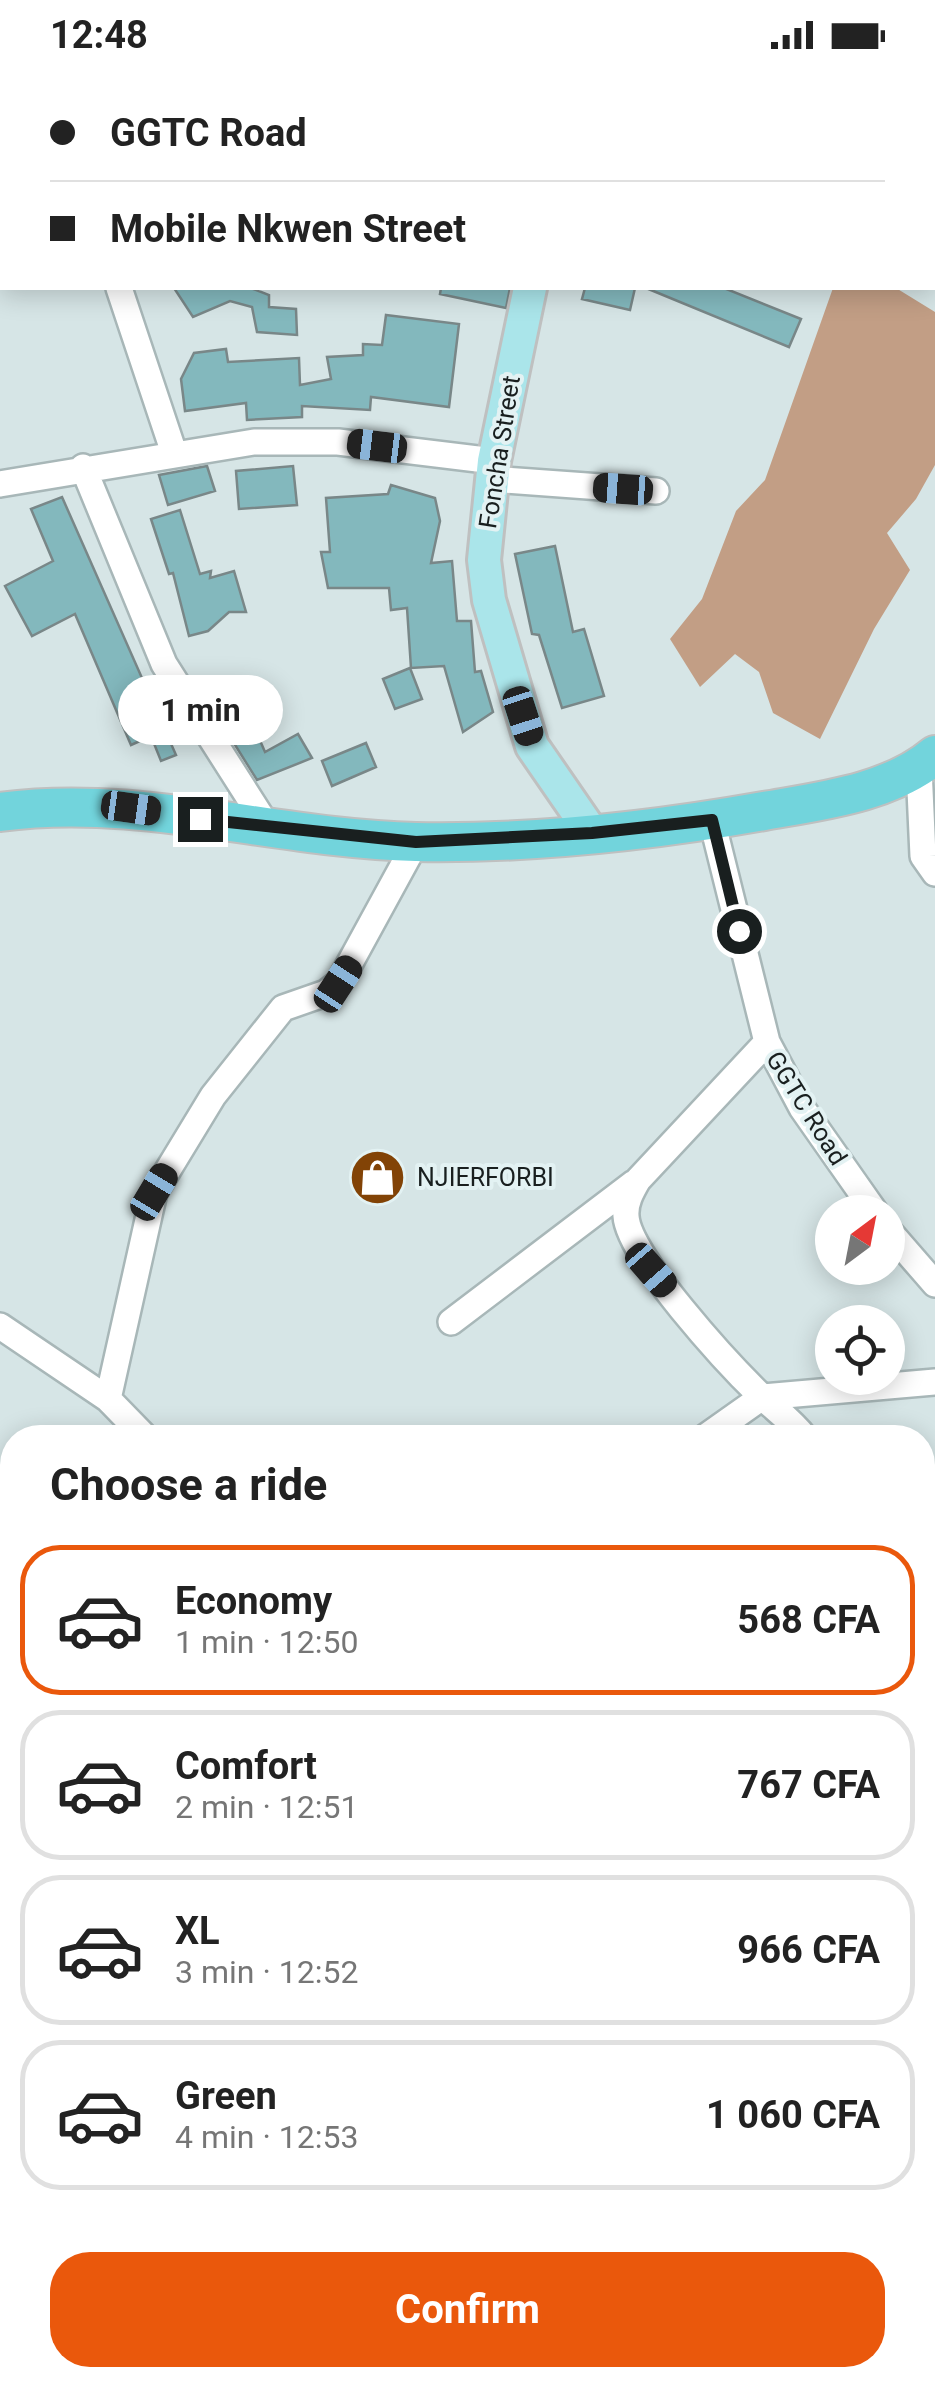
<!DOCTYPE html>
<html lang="en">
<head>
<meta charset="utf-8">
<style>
	:root { --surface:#fff; --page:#f2f2f2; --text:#222; --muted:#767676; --line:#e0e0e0; --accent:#ea580c }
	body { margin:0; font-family:Roboto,sans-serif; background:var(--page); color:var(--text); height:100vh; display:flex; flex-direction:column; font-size:38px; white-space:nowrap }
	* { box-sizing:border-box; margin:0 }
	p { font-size:32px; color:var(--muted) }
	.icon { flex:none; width:55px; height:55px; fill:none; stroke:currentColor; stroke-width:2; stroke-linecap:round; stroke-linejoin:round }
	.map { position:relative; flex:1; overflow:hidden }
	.panel { position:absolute; left:0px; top:1355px; width:935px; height:962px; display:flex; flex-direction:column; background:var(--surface); border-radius:40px 40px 0 0; box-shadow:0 5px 25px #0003 }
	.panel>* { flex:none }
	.top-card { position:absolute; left:0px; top:0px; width:935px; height:220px; box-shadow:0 5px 25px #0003; display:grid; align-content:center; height:220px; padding:0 50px; background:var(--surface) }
	.needle { width:65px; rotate:32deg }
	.tools { position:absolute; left:815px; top:1125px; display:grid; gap:20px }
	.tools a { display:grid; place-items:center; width:90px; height:90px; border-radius:50%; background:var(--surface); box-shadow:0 5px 25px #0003; font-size:50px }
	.end { position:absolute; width:45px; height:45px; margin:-22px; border:12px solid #191f1f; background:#fff; box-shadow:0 0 0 5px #fff }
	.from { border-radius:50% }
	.bubble { position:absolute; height:70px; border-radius:35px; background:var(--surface); box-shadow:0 5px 25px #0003; font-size:32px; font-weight:700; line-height:70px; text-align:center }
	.car { position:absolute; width:30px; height:60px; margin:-30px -15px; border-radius:12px; box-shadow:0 0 8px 2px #0007; background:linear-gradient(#222 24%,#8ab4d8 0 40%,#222 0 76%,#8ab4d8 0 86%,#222 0) }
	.top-card b { display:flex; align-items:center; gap:35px; height:95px; font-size:38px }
	.top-card b+b { border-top:2px solid var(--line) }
	.top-card i { width:25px; height:25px; background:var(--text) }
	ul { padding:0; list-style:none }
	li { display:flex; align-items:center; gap:30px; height:150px; margin:0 20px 15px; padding:0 30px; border:5px solid var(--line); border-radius:40px }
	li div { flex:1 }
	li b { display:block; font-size:38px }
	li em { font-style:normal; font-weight:700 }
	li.active { border-color:var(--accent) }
	li>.icon { width:90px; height:90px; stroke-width:1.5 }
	h2 { padding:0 50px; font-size:45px; line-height:120px }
	.cta { display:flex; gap:20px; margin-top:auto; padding:20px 50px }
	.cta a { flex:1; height:115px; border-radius:40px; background:var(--accent); color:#fff; font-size:40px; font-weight:700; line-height:115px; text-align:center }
	.status { display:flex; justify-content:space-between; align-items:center; height:70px; padding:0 50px; background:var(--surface); direction:ltr }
	.status svg { height:28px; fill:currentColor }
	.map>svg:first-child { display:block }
</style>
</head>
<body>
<div class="status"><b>12:48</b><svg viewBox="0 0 49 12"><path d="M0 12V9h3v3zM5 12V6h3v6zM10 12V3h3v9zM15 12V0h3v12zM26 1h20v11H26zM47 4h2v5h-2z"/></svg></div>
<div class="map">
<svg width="935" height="2316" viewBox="0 0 935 2316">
	<rect width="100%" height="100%" fill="#d6e5e6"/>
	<path fill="#c29e85" d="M 833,218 L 896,218 L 935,242 L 935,395 L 916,429 L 887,463 L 910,500 L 874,559 L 820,669 L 773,643 L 759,602 L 735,584 L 700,617 L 670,569 L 702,529 L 736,441 L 765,410 Z"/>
	<path fill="#83b8bd" stroke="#798788" stroke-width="2.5" d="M 174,218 L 262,218 L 256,220 L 269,225 L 269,237 L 296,239 L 297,265 L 257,262 L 252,237 L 230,231 L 193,247 Z
		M 441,218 L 510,218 L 506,238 L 440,224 Z
		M 585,218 L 635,218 L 630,240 L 582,229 Z
		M 646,218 L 724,218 L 801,249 L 789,277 Z
		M 386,245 L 459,254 L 449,337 L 371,327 L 370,340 L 302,336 L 302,347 L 247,350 L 246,333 L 185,341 L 181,309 L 194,283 L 226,279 L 228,292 L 299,288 L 300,315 L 331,309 L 327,287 L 363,285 L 363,274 L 382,275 Z
		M 207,396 L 215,421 L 168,435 L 159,405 Z
		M 293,396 L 297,435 L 239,439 L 236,401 Z
		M 391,415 L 435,428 L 440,451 L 431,493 L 452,491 L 457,551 L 471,551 L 475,602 L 481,601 L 493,642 L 463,662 L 444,596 L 411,598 L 407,538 L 391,540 L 389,518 L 328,518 L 321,482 L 330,482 L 326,428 L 388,424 Z
		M 62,427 L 176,685 L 161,691 L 151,666 L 131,675 L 75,544 L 32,566 L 5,516 L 53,491 L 31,439 Z
		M 180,440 L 200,504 L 211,501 L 210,508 L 234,501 L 246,542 L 229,542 L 208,561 L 189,566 L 173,503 L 169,504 L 151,449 Z
		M 555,476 L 573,562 L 584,559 L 604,626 L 562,638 L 539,565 L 532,564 L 515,484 Z
		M 410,598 L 422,629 L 395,639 L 383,609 Z
		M 252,652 L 265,682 L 298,664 L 312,688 L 257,710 L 227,662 Z
		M 366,673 L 376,697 L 332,716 L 322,691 Z"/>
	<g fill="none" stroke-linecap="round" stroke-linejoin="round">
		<defs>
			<path id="minor" d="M 329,0 L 330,2
				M 296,2 L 302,0
				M 119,218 L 174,383
				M 83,397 L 164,594 L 269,759
				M 491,409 L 656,421
				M 0,414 L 254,372 L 338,372 L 494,391
				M 919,698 L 923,786 L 935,803
				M 712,751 L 767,972 L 802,1038 L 875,1142
				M 767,972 L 638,1110 C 631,1122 625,1133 626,1146 C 628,1186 729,1295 760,1325 C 776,1340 791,1350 805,1368
				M 888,1160 L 935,1214
				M 451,1252 L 634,1113
				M 0,1256 L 108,1329 L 146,1368
				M 108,1329 L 154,1123 L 213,1026 L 283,938 L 326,923 L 339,913 L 416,772
				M 704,1368 L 762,1327 L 935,1312
				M 922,1433 L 935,1425
				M 922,1565 L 935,1590
				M 0,1618 L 12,1624
				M 0,1852 L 12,1789
				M 922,1930 L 935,1930
				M 0,1996 L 12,2001
				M 763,2305 L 767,2316
				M 365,2312 L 396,2305"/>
			<path id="major" d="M 583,2 L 583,0
				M 530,218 L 494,391 L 484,490 L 489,530 L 532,676 L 592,763"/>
			<path id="highway" d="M 0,742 C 139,723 277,769 416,772 C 531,774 651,761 764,741 C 821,731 890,723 935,685"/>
		</defs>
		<use href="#minor" stroke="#a8b7b8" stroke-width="30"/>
		<use href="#major" stroke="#bfc0c0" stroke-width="38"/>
		<use href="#highway" stroke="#bfc0c0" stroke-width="42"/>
		<use href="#minor" stroke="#fff" stroke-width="25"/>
		<use href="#major" stroke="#aae5ea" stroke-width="32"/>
		<use href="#highway" stroke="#72d4dc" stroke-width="38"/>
	</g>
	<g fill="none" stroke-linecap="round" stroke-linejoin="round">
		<path stroke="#191f1f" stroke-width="12" d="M 200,749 L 416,772 L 592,763 L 712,750 L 739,861"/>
	</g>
	<defs>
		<symbol id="shop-disc" viewBox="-11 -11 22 22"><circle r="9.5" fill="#824306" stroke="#e3f2f3"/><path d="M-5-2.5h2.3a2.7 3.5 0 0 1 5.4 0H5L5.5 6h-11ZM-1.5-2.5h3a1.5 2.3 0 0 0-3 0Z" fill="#fff"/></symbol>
	</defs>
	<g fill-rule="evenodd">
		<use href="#shop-disc" x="346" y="1076" width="63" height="63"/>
	</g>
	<g text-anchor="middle" stroke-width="8" stroke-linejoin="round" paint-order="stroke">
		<g font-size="25" fill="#191f1f" stroke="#e3f2f3">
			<text transform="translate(499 382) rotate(-81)" y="9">Foncha Street</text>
			<text transform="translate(807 1038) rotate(58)" y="9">GGTC Road</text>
		</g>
		<g font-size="25" fill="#191f1f" stroke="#e3f2f3" text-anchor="start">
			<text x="417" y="1116">NJIERFORBI</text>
		</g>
	</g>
</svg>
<div class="tools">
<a><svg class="needle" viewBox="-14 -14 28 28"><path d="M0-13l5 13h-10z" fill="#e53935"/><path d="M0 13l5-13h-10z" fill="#767676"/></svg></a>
<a><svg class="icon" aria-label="locate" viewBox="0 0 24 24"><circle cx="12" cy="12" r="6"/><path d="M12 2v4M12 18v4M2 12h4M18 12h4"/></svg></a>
</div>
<i class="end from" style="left:739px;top:861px"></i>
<i class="end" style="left:200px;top:749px"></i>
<div class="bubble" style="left:118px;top:605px;width:165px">1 min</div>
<i class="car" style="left:377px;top:376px;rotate:277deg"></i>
<i class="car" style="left:623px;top:419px;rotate:274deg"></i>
<i class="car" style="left:523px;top:646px;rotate:162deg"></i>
<i class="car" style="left:131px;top:738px;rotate:98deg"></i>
<i class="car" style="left:338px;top:914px;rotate:33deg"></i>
<i class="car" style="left:154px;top:1122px;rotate:31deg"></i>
<i class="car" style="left:651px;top:1200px;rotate:139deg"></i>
<div class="top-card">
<b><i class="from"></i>GGTC Road</b>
<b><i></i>Mobile Nkwen Street</b>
</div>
<section class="panel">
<h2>Choose a ride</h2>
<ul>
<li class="active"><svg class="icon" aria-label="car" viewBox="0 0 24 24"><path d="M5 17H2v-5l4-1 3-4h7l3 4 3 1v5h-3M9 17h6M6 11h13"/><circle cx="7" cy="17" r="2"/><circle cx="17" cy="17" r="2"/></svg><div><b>Economy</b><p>1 min · 12:50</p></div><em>568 CFA</em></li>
<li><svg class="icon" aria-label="car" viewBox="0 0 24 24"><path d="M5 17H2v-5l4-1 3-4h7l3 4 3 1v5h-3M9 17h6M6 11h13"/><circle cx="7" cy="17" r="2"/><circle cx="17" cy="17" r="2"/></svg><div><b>Comfort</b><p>2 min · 12:51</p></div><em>767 CFA</em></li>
<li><svg class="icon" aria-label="car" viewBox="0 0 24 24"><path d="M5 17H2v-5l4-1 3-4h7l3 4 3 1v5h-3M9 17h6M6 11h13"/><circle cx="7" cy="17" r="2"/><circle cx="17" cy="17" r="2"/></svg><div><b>XL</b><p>3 min · 12:52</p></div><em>966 CFA</em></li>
<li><svg class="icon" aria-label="car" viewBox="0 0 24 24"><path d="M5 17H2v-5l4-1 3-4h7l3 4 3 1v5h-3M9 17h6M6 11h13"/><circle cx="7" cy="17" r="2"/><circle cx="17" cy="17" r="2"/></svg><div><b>Green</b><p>4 min · 12:53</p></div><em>1 060 CFA</em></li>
</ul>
<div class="cta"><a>Confirm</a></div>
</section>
</div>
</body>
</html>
